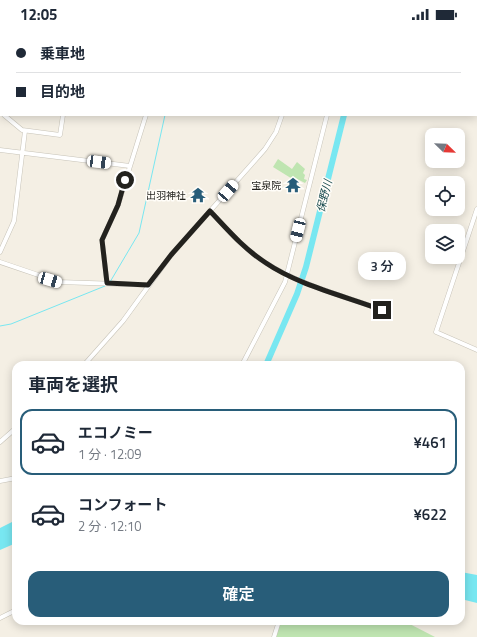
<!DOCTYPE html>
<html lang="ja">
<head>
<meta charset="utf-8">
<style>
	:root { --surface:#fff; --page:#f2f2f3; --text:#1f2937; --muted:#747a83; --line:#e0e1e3; --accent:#285d79 }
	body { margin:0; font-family:"Titillium Web","Noto Sans JP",sans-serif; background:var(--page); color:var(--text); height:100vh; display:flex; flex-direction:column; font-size:15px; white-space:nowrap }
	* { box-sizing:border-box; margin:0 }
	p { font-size:13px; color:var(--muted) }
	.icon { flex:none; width:22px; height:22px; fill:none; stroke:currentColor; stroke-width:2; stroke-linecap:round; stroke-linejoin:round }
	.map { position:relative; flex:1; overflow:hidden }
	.details { position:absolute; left:12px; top:333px; width:453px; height:264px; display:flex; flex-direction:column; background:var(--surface); border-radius:12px; box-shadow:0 2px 10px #0003 }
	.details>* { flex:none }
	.hud { position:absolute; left:0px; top:0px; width:477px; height:88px; box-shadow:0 2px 10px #0003; display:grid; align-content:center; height:88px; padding:0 16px; background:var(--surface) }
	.needle { width:26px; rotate:113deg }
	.tools { position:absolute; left:425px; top:100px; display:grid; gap:8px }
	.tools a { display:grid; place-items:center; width:40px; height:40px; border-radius:8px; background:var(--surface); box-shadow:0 2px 10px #0003; font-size:20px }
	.end { position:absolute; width:18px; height:18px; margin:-9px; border:5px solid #23221e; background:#fff; box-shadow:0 0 0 2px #fff }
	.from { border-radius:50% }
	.bubble { position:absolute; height:28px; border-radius:12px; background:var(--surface); box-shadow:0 2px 10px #0003; font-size:13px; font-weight:600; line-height:28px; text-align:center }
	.car { position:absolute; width:12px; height:24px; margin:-12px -6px; border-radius:5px; box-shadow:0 0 3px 1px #0007; background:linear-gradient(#fff 24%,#345 0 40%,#fff 0 76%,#345 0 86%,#fff 0) }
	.hud b { display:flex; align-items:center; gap:14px; height:38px; font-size:15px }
	.hud b+b { border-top:1px solid var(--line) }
	.hud i { width:10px; height:10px; background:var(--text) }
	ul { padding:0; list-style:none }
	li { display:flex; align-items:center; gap:12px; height:66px; margin:0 8px 6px; padding:0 8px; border:2px solid transparent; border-radius:12px }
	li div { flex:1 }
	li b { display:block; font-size:15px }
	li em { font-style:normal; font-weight:600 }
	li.on { border-color:var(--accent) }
	li>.icon { width:36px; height:36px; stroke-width:1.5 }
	h2 { padding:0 16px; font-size:18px; line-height:48px }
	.button { display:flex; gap:8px; margin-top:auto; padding:8px 16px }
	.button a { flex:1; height:46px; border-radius:12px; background:var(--accent); color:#fff; font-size:16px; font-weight:600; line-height:46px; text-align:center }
	.status { display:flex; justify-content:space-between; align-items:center; height:28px; padding:0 20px; background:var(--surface); direction:ltr }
	.status svg { height:11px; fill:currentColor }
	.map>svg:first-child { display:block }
</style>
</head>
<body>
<div class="status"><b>12:05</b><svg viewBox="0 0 49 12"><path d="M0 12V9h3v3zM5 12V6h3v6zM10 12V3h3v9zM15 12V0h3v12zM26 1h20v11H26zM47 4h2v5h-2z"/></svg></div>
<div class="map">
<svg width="477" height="609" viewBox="0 0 477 609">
	<rect width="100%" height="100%" fill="#f4efe4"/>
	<path fill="#bfe5b1" d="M 278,131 L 292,141 L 297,134 L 305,141 L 303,145 L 305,147 L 304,151 L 307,152 L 305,155 L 295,150 L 294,152 L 273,139 Z
		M 277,593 L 404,593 L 435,609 L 272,609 Z"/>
	<path fill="#78e7f1" d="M 16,492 L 16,515 L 0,522 L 0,500 Z
		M 461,544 L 477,547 L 477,575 L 461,571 Z"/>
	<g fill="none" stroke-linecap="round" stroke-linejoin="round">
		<path stroke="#78e7f1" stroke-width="1" d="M 198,1 L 199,0
			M 110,254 L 139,205 L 165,87
			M 0,298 L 11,296 L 105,258"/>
		<path stroke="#78e7f1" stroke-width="6" d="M 396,1 L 397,0
			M 266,337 L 297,266 L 306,239 L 344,87"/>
		<defs>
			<path id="minor" d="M 28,0 L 28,1
				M 202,0 L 204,1
				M 292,0 L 292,1
				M 4,1 L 4,0
				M 61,1 L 61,0
				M 426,1 L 427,0
				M 0,18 L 1,15
				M 0,23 L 1,23
				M 476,77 L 477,77
				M 0,84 L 1,85
				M 4,87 L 22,102 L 60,107 L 63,87
				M 0,122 L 130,138
				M 477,181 L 436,304 L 477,322
				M 210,183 C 228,202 244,221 266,235 C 300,257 344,268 382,282
				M 0,224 L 14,193 L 25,103
				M 0,234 L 59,254 L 148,257
				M 107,255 L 102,212 L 118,177 L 146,87
				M 84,337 L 123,293 L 171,227 L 265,121 L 276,104 L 282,87
				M 242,337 L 285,254 L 327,87
				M 0,414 L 16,400
				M 0,453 L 16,450
				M 0,590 L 16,582
				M 274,609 L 279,593"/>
		</defs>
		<use href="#minor" stroke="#c7c3b8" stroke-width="5"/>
		<use href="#minor" stroke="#fff" stroke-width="4"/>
	</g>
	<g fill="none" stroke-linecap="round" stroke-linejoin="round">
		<path stroke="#23221e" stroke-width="5" d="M 125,152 L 118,177 L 102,212 L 107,255 L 148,257 L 171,227 L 210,183 C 228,202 244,221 266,235 C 298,257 345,268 382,282"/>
	</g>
	<defs>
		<symbol id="temple-bare" viewBox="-9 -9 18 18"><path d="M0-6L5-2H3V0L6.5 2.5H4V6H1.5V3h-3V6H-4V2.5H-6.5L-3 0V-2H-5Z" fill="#285d79" stroke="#fffdf8" stroke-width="2.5" paint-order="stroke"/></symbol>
	</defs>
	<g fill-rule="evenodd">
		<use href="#temple-bare" x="282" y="146" width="22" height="22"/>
		<use href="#temple-bare" x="187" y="156" width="22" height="22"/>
	</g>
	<g text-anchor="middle" stroke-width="3" stroke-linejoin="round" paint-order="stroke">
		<g font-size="10" fill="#23221e" stroke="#fffdf8" text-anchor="end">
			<text x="281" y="161">宝泉院</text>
			<text x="186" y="171">出羽神社</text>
		</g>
		<g font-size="11" font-style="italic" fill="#15484c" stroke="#fffdf8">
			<text transform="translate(324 168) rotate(-76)" y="4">保野川</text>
		</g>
	</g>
</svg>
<div class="tools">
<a><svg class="needle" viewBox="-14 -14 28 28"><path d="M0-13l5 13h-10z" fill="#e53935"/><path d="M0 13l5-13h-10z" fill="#747a83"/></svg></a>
<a><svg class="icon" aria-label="locate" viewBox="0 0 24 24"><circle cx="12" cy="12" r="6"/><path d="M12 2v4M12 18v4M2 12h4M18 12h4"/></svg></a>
<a><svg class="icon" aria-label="layers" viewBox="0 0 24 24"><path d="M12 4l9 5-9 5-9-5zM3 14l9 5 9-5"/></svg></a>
</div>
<i class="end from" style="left:125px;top:152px"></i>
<i class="end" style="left:382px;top:282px"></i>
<div class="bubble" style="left:358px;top:224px;width:48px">3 分</div>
<i class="car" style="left:99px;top:134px;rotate:97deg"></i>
<i class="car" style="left:228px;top:163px;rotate:41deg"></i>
<i class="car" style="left:298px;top:202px;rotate:194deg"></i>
<i class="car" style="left:50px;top:252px;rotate:106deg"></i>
<div class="hud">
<b><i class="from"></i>乗車地</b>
<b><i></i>目的地</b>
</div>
<section class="details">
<h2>車両を選択</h2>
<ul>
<li class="on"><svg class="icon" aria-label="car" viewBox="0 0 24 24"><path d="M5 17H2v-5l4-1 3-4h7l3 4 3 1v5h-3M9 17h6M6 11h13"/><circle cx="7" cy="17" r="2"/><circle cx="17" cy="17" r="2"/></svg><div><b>エコノミー</b><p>1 分 · 12:09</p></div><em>¥461</em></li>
<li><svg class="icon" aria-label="car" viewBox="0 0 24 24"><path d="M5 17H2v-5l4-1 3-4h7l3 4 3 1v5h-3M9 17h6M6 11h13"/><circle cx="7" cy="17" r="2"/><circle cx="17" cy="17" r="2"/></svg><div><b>コンフォート</b><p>2 分 · 12:10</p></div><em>¥622</em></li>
</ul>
<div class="button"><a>確定</a></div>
</section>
</div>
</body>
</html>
